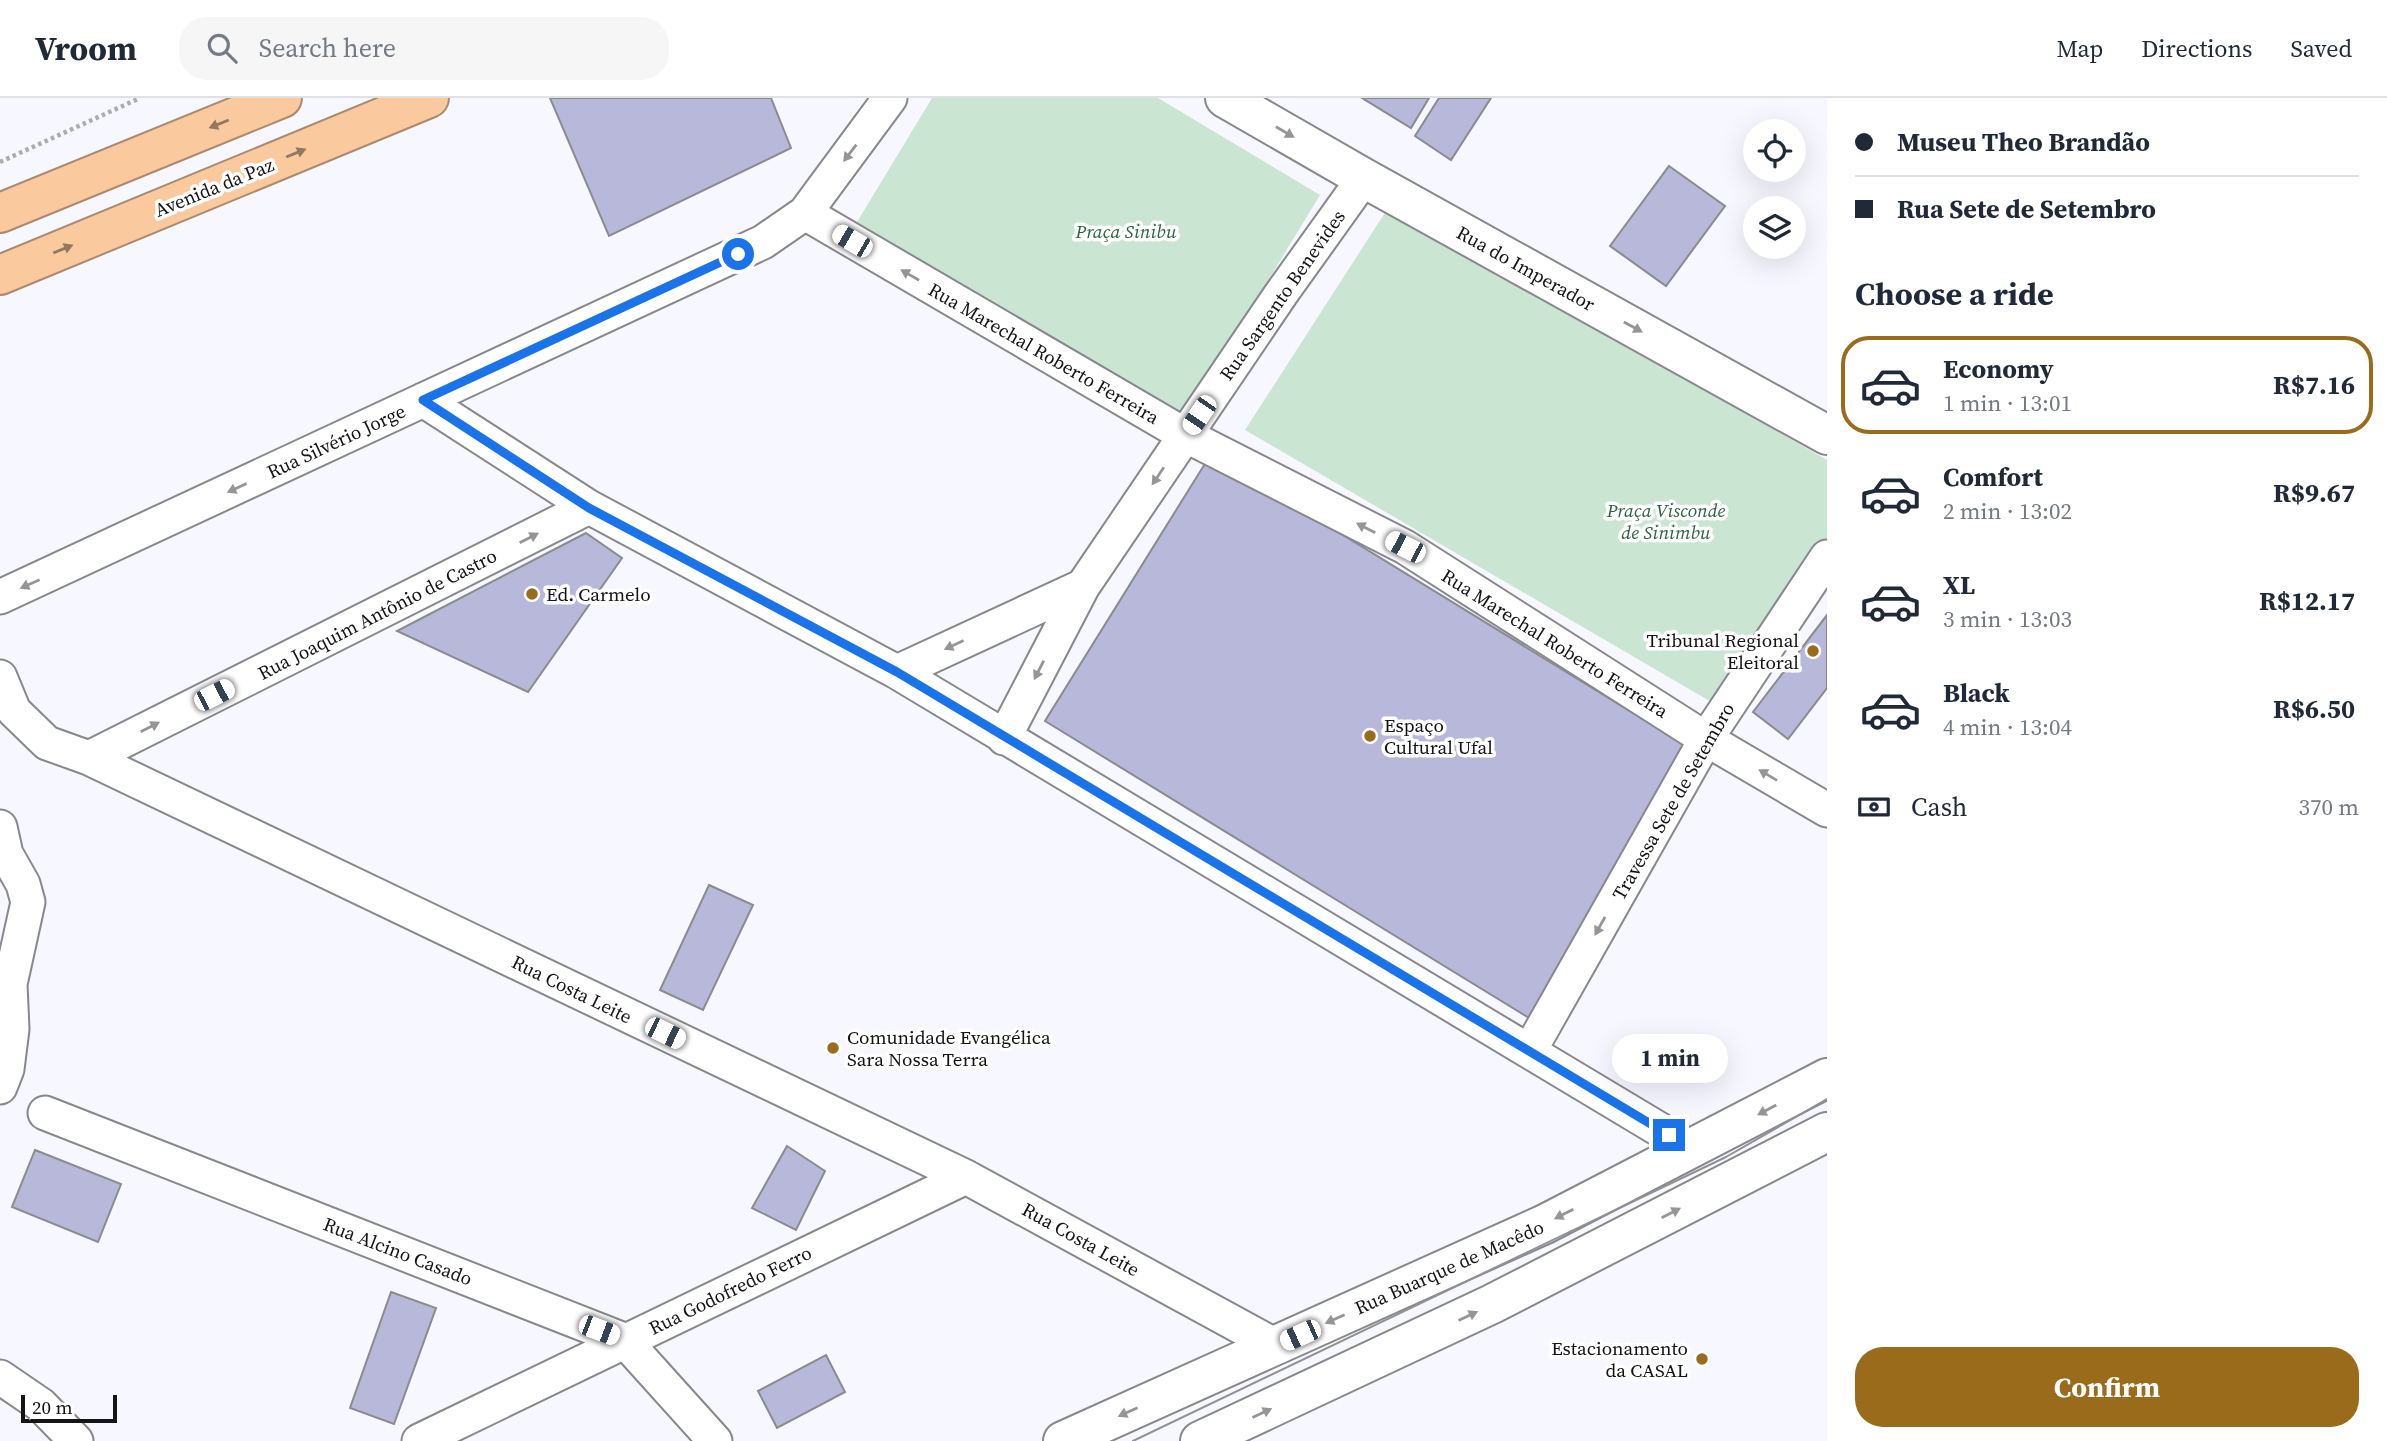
<!DOCTYPE html>
<html lang="en">
<head>
<meta charset="utf-8">
<style>
	:root { --surface:#fff; --page:#f6f6f7; --text:#1f2937; --muted:#747a83; --line:#e0e1e3; --accent:#996b1b }
	body { margin:0; font-family:"Source Serif 4",serif; background:var(--page); color:var(--text); height:100vh; display:flex; flex-direction:column; font-size:26px; white-space:nowrap }
	* { box-sizing:border-box; margin:0 }
	p { font-size:23px; color:var(--muted) }
	.icon { flex:none; width:38px; height:38px; fill:none; stroke:currentColor; stroke-width:2; stroke-linecap:round; stroke-linejoin:round }
	.map { position:relative; flex:1; overflow:hidden }
	.panel { display:flex; flex-direction:column; background:var(--surface); width:560px }
	.panel>* { flex:none }
	.top-card { display:grid; align-content:center; height:154px; padding:0 28px; background:var(--surface) }
	.buttons { position:absolute; left:1743px; top:21px; display:grid; gap:14px }
	.buttons a { display:grid; place-items:center; width:63px; height:63px; border-radius:50%; background:var(--surface); box-shadow:0 7px 28px #0002; font-size:35px }
	.scale { position:absolute; left:21px; bottom:18px; width:96px; box-sizing:border-box; padding-left:7px; border:4px solid #141416; border-top:0; font-size:19px; line-height:24px; white-space:nowrap; color:#141416; -webkit-text-stroke:5px #fff; paint-order:stroke }
	.end { position:absolute; width:32px; height:32px; margin:-16px; border:9px solid #1a73e8; background:#fff; box-shadow:0 0 0 4px #fff }
	.from { border-radius:50% }
	.bubble { position:absolute; height:49px; border-radius:24px; background:var(--surface); box-shadow:0 7px 28px #0002; font-size:23px; font-weight:700; line-height:49px; text-align:center }
	.car { position:absolute; width:21px; height:42px; margin:-21px -10px; border-radius:9px; box-shadow:0 0 5px 2px #0007; background:linear-gradient(#fff 24%,#345 0 40%,#fff 0 76%,#345 0 86%,#fff 0) }
	.top-card b { display:flex; align-items:center; gap:24px; height:66px; font-size:26px }
	.top-card b+b { border-top:2px solid var(--line) }
	.top-card i { width:18px; height:18px; background:var(--text) }
	ul { padding:0; list-style:none }
	li { display:flex; align-items:center; gap:21px; height:98px; margin:0 14px 10px; padding:0 14px; border:4px solid transparent; border-radius:28px }
	li div { flex:1 }
	li b { display:block; font-size:26px }
	li em { font-style:normal; font-weight:700 }
	li.selected { border-color:var(--accent) }
	li>.icon { width:63px; height:63px; stroke-width:1.5 }
	h2 { padding:0 28px; font-size:32px; line-height:84px }
	.pay { display:flex; align-items:center; gap:18px; height:77px; padding:0 28px; font-size:26px }
	.pay p { margin-inline-start:auto }
	.action { display:flex; gap:14px; margin-top:auto; padding:14px 28px }
	.action a { flex:1; height:80px; border-radius:28px; background:var(--accent); color:#fff; font-size:28px; font-weight:700; line-height:80px; text-align:center }
	header { display:flex; align-items:center; gap:42px; box-sizing:border-box; height:98px; padding:0 35px; background:var(--surface); border-bottom:2px solid var(--line) }
	header strong { font-size:33px }
	nav { display:flex; gap:38px; margin-inline-start:auto; font-size:24px }
	.search { width:490px; height:63px; background:var(--page); display:flex; align-items:center; gap:18px; box-sizing:border-box; padding:0 24px; border-radius:28px; color:var(--muted); font-size:26px }
	main { display:flex; flex:1; min-height:0 }
	.map>svg:first-child { display:block }
</style>
</head>
<body>
<header>
<strong>Vroom</strong>
<div class="search"><svg class="icon" aria-label="search" viewBox="0 0 24 24"><circle cx="10" cy="10" r="6"/><path d="M15 15l6 6"/></svg>Search here</div>
<nav><a>Map</a><a>Directions</a><a>Saved</a></nav>
</header>
<main>
<div class="map">
<svg width="1827" height="1343" viewBox="0 0 1827 1343">
	<rect width="100%" height="100%" fill="#f7f7ff"/>
	<path fill="#cbe5d3" d="M 932,0 L 1158,0 L 1320,97 L 1185,319 L 857,124 Z
		M 1388,110 L 1827,362 L 1827,440 L 1713,605 L 1245,332 Z"/>
	<path fill="#b8b8da" stroke="#8a8a90" stroke-width="2" d="M 550,0 L 771,0 L 791,50 L 609,138 Z
		M 1362,0 L 1429,0 L 1411,30 Z
		M 1439,0 L 1491,0 L 1451,62 L 1415,38 Z
		M 1669,68 L 1725,108 L 1666,188 L 1610,148 Z
		M 1211,356 L 1695,653 L 1529,920 L 1045,623 Z
		M 586,435 L 622,460 L 528,594 L 397,533 Z
		M 1827,517 L 1827,590 L 1788,641 L 1753,614 Z
		M 709,787 L 753,807 L 703,912 L 660,892 Z
		M 787,1048 L 825,1073 L 796,1132 L 752,1110 Z
		M 35,1052 L 121,1086 L 98,1144 L 12,1109 Z
		M 391,1194 L 436,1210 L 394,1326 L 350,1310 Z
		M 826,1257 L 845,1294 L 777,1330 L 758,1293 Z"/>
	<g fill="none" stroke-linecap="round" stroke-linejoin="round">
		<defs>
			<path id="street" d="M 805,115 L 1185,337 L 1405,449 L 1706,641 L 1827,712
				M 423,302 L 589,409 L 897,574 L 1692,1051
				M 0,499 L 763,144 L 805,115 L 890,0
				M 897,574 L 1083,488
				M 0,579 L 14,613 L 47,645 L 89,660 L 966,1079 L 1276,1248
				M 1004,640 L 1083,488 L 1281,196 L 1364,80
				M 89,660 L 589,409
				M 0,729 L 6,756 L 23,786 L 28,804 L 10,886 L 12,931 L 7,971 L 0,989
				M 1530,952 L 1706,641 L 1827,459
				M 45,1015 L 624,1242 L 715,1343
				M 0,1279 L 41,1307 L 76,1343
				M 419,1343 L 966,1079"/>
			<path id="secondary" d="M 1225,0 L 1364,80 L 1827,337
				M 1063,1343 L 1545,1126 L 1827,980
				M 1200,1343 L 1492,1206 L 1827,1034"/>
			<path id="highway" d="M 0,115 L 282,0
				M 0,177 L 429,0"/>
		</defs>
		<use href="#street" stroke="#87878e" stroke-width="37"/>
		<use href="#secondary" stroke="#87878e" stroke-width="42"/>
		<use href="#highway" stroke="#aa8a6e" stroke-width="42"/>
		<path stroke="#ababb1" stroke-width="4.5" stroke-dasharray="3.5 3.5" stroke-linecap="butt" d="M 0,64 L 140,0"/>
		<use href="#street" stroke="#fff" stroke-width="33"/>
		<use href="#secondary" stroke="#fff" stroke-width="38"/>
		<use href="#highway" stroke="#faca9e" stroke-width="38"/>
		<path stroke="#909095" stroke-width="2" d="M 1133,1343 L 1726,1059 L 1827,1001"/>
	</g>
	<defs><path id="oneway-solid" d="M-6-.8H1V-3.2L6.5 0L1 3.2V.8H-6Z" transform="scale(1.75)"/></defs>
	<g fill="#927861">
		<use href="#oneway-solid" transform="translate(219 26) rotate(158)"/>
		<use href="#oneway-solid" transform="translate(296 55) rotate(-22)"/>
		<use href="#oneway-solid" transform="translate(63 151) rotate(-22)"/>
	</g>
	<g fill="#959596">
		<use href="#oneway-solid" transform="translate(1285 34) rotate(30)"/>
		<use href="#oneway-solid" transform="translate(850 55) rotate(127)"/>
		<use href="#oneway-solid" transform="translate(910 177) rotate(-150)"/>
		<use href="#oneway-solid" transform="translate(1633 229) rotate(29)"/>
		<use href="#oneway-solid" transform="translate(1158 378) rotate(124)"/>
		<use href="#oneway-solid" transform="translate(237 390) rotate(155)"/>
		<use href="#oneway-solid" transform="translate(1366 430) rotate(-153)"/>
		<use href="#oneway-solid" transform="translate(529 440) rotate(-27)"/>
		<use href="#oneway-solid" transform="translate(30 486) rotate(156)"/>
		<use href="#oneway-solid" transform="translate(954 547) rotate(155)"/>
		<use href="#oneway-solid" transform="translate(1039 572) rotate(117)"/>
		<use href="#oneway-solid" transform="translate(150 629) rotate(-27)"/>
		<use href="#oneway-solid" transform="translate(1768 677) rotate(-149)"/>
		<use href="#oneway-solid" transform="translate(1600 828) rotate(119)"/>
		<use href="#oneway-solid" transform="translate(1767 1012) rotate(152)"/>
		<use href="#oneway-solid" transform="translate(1671 1115) rotate(-27)"/>
		<use href="#oneway-solid" transform="translate(1564 1116) rotate(153)"/>
		<use href="#oneway-solid" transform="translate(1468 1218) rotate(-25)"/>
		<use href="#oneway-solid" transform="translate(1335 1221) rotate(156)"/>
		<use href="#oneway-solid" transform="translate(1128 1314) rotate(156)"/>
		<use href="#oneway-solid" transform="translate(1262 1315) rotate(-25)"/>
	</g>
	<g fill="none" stroke-linecap="round" stroke-linejoin="round">
		<path stroke="#1a73e8" stroke-width="9" d="M 738,156 L 423,302 L 589,410 L 897,574 L 1669,1037"/>
	</g>
	<g fill="#996b1b" stroke="#fff" stroke-width="2.5">
		<circle cx="532" cy="496" r="7"/>
		<circle cx="1813" cy="553" r="7"/>
		<circle cx="1370" cy="638" r="7"/>
		<circle cx="833" cy="950" r="7"/>
		<circle cx="1702" cy="1261" r="7"/>
	</g>
	<g text-anchor="middle" stroke-width="7" stroke-linejoin="round" paint-order="stroke">
		<g font-size="19" fill="#141416" stroke="#fff">
			<text transform="translate(214 89) rotate(-22)" y="7">Avenida da Paz</text>
			<text transform="translate(1526 170) rotate(29)" y="7">Rua do Imperador</text>
			<text transform="translate(1282 197) rotate(-55)" y="7">Rua Sargento Benevides</text>
			<text transform="translate(1044 255) rotate(30)" y="7">Rua Marechal Roberto Ferreira</text>
			<text transform="translate(336 343) rotate(-25)" y="7">Rua Silvério Jorge</text>
			<text transform="translate(377 516) rotate(-27)" y="7">Rua Joaquim Antônio de Castro</text>
			<text transform="translate(1555 545) rotate(32)" y="7">Rua Marechal Roberto Ferreira</text>
			<text transform="translate(1673 703) rotate(-60)" y="7">Travessa Sete de Setembro</text>
			<text transform="translate(572 891) rotate(26)" y="7">Rua Costa Leite</text>
			<text transform="translate(1081 1141) rotate(29)" y="7">Rua Costa Leite</text>
			<text transform="translate(398 1153) rotate(21)" y="7">Rua Alcino Casado</text>
			<text transform="translate(1449 1169) rotate(-24)" y="7">Rua Buarque de Macêdo</text>
			<text transform="translate(730 1192) rotate(-26)" y="7">Rua Godofredo Ferro</text>
		</g>
		<g font-size="19" font-style="italic" fill="#2e6344" stroke="#fff">
			<text x="1126" y="140">Praça Sinibu</text>
			<text x="1666" y="419">Praça Visconde<tspan x="1666" dy="22">de Sinimbu</tspan></text>
		</g>
		<g font-size="19" fill="#141416" stroke="#fff" text-anchor="start">
			<text x="546" y="503">Ed. Carmelo</text>
			<text x="1799" y="549" text-anchor="end">Tribunal Regional<tspan x="1799" dy="22">Eleitoral</tspan></text>
			<text x="1384" y="634">Espaço<tspan x="1384" dy="22">Cultural Ufal</tspan></text>
			<text x="847" y="946">Comunidade Evangélica<tspan x="847" dy="22">Sara Nossa Terra</tspan></text>
			<text x="1688" y="1257" text-anchor="end">Estacionamento<tspan x="1688" dy="22">da CASAL</tspan></text>
		</g>
	</g>
</svg>
<div class="buttons">
<a><svg class="icon" aria-label="locate" viewBox="0 0 24 24"><circle cx="12" cy="12" r="6"/><path d="M12 2v4M12 18v4M2 12h4M18 12h4"/></svg></a>
<a><svg class="icon" aria-label="layers" viewBox="0 0 24 24"><path d="M12 4l9 5-9 5-9-5zM3 14l9 5 9-5"/></svg></a>
</div>
<div class="scale">20 m</div>
<i class="end from" style="left:738px;top:156px"></i>
<i class="end" style="left:1669px;top:1037px"></i>
<div class="bubble" style="left:1612px;top:936px;width:116px">1 min</div>
<i class="car" style="left:852px;top:143px;rotate:300deg"></i>
<i class="car" style="left:1199px;top:317px;rotate:214deg"></i>
<i class="car" style="left:1405px;top:449px;rotate:297deg"></i>
<i class="car" style="left:214px;top:597px;rotate:63deg"></i>
<i class="car" style="left:665px;top:935px;rotate:116deg"></i>
<i class="car" style="left:599px;top:1232px;rotate:111deg"></i>
<i class="car" style="left:1300px;top:1237px;rotate:246deg"></i>
</div>
<section class="panel">
<div class="top-card">
<b><i class="from"></i>Museu Theo Brandão</b>
<b><i></i>Rua Sete de Setembro</b>
</div>
<h2>Choose a ride</h2>
<ul>
<li class="selected"><svg class="icon" aria-label="car" viewBox="0 0 24 24"><path d="M5 17H2v-5l4-1 3-4h7l3 4 3 1v5h-3M9 17h6M6 11h13"/><circle cx="7" cy="17" r="2"/><circle cx="17" cy="17" r="2"/></svg><div><b>Economy</b><p>1 min · 13:01</p></div><em>R$7.16</em></li>
<li><svg class="icon" aria-label="car" viewBox="0 0 24 24"><path d="M5 17H2v-5l4-1 3-4h7l3 4 3 1v5h-3M9 17h6M6 11h13"/><circle cx="7" cy="17" r="2"/><circle cx="17" cy="17" r="2"/></svg><div><b>Comfort</b><p>2 min · 13:02</p></div><em>R$9.67</em></li>
<li><svg class="icon" aria-label="car" viewBox="0 0 24 24"><path d="M5 17H2v-5l4-1 3-4h7l3 4 3 1v5h-3M9 17h6M6 11h13"/><circle cx="7" cy="17" r="2"/><circle cx="17" cy="17" r="2"/></svg><div><b>XL</b><p>3 min · 13:03</p></div><em>R$12.17</em></li>
<li><svg class="icon" aria-label="car" viewBox="0 0 24 24"><path d="M5 17H2v-5l4-1 3-4h7l3 4 3 1v5h-3M9 17h6M6 11h13"/><circle cx="7" cy="17" r="2"/><circle cx="17" cy="17" r="2"/></svg><div><b>Black</b><p>4 min · 13:04</p></div><em>R$6.50</em></li>
</ul>
<div class="pay"><svg class="icon" aria-label="cash" viewBox="0 0 24 24"><path d="M3 7h18v10H3z"/><circle cx="12" cy="12" r="2"/></svg>Cash<p>370 m</p></div>
<div class="action"><a>Confirm</a></div>
</section>
</main>
</body>
</html>
